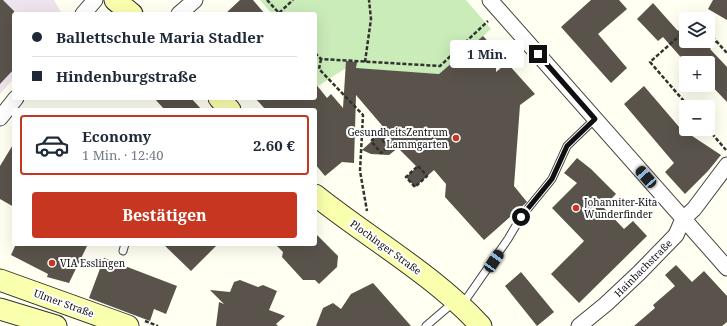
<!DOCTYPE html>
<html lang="de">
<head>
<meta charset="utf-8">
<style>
	:root { --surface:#fff; --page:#f2f2f3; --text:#1f2937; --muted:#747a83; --line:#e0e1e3; --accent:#c73620 }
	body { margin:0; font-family:"Noto Serif",serif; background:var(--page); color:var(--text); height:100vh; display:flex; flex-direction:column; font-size:15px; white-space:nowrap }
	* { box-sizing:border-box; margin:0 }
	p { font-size:13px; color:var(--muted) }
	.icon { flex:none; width:22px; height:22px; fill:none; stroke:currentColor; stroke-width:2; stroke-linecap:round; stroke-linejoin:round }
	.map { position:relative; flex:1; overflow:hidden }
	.details { position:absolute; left:12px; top:108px; width:305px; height:138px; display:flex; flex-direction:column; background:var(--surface); border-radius:4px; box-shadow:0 4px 16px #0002 }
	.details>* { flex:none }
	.guide { position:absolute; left:12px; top:12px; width:305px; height:88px; border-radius:4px; box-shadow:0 4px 16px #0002; display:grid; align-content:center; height:88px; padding:0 20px; background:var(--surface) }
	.controls { position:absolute; left:679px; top:12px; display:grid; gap:8px }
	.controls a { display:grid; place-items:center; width:36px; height:36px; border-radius:4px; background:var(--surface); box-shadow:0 4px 16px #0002; font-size:20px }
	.end { position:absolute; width:18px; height:18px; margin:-9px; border:5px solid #101010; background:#fff; box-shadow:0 0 0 2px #fff }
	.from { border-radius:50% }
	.bubble { position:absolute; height:28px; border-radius:4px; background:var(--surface); box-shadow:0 4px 16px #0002; font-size:13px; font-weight:700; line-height:28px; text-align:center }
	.car { position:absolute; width:12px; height:24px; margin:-12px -6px; border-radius:5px; box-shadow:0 0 3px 1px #0007; background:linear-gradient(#222 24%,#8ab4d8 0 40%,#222 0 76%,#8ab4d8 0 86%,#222 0) }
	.guide b { display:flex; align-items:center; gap:14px; height:38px; font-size:15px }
	.guide b+b { border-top:1px solid var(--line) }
	.guide i { width:10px; height:10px; background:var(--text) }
	ul { padding:7px 0 0; list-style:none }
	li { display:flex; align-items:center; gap:12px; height:60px; margin:0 8px 6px; padding:0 12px; border:2px solid transparent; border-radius:4px }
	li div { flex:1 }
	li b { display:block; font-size:15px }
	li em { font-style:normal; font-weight:700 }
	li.on { border-color:var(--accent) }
	li>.icon { width:36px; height:36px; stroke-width:1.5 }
	.cta { display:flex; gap:8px; margin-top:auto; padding:8px 20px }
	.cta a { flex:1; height:46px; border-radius:4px; background:var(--accent); color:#fff; font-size:16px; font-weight:700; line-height:46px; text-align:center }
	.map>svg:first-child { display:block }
</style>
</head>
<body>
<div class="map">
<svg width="727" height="326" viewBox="0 0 727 326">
	<rect width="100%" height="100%" fill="#fffff2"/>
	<path fill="#eee4ed" d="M 0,0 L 54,0 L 62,14 L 14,14 L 14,78 L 0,94 Z"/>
	<path fill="#caecb9" d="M 260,0 L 466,0 L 491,29 L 439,74 L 346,68 L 318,86 L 315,83 L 315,14 L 272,14 Z"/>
	<path fill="#59534b" d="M 0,0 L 3,0 L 14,11 L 14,69 L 0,84 Z
		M 240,0 L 253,0 L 265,14 L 225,14 Z
		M 591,0 L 619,0 L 627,9 L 598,34 L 627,68 L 611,83 L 561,27 Z
		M 713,0 L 727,0 L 727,20 L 708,9 Z
		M 653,3 L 677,30 L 686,34 L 686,41 L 717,41 L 710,49 L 727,67 L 727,102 L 708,82 L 708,63 L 691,63 L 686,58 L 686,63 L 663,37 L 658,41 L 637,19 Z
		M 483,36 L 496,50 L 496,72 L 507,63 L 535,94 L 520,105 L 514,186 L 527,202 L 484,240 L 445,197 L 446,184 L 434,170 L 415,187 L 406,177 L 417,167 L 398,148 L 389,155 L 371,154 L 362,150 L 385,129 L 356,95 L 354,163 L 342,162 L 325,176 L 315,164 L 315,110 L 266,110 L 255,98 L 315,98 L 315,83 L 327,98 L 331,94 L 343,108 L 346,61 L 357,62 L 356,68 L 439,74 Z
		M 644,86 L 680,128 L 721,155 L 708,171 L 685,194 L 665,172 L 674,163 L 624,104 Z
		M 154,98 L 191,98 L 202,110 L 165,110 Z
		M 14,143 L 14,207 L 0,199 L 0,166 Z
		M 577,158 L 591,169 L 616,194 L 603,207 L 624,229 L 633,221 L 647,236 L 579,303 L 551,274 L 584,241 L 552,208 L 577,183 L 564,173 Z
		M 315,233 L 338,256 L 337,267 L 319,284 L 315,280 L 303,280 L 282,257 L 283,252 L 275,244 L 315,244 Z
		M 16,244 L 88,244 L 69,283 L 47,277 L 48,274 L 11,255 Z
		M 163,244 L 218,244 L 191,271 Z
		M 104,258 L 177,286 L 166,314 L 154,309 L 150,321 L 89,298 Z
		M 676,265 L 692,282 L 704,271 L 727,296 L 727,322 L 722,326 L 634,326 L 655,308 L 653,305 L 675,286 L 665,275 Z
		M 521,272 L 554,312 L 537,326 L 505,286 Z
		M 240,280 L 258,287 L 263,285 L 277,291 L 269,310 L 285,316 L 276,324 L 278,326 L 216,326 L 219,302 L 224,304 L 210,290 L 230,292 L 234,282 Z
		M 373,283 L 411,326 L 316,326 L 323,308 L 333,303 L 341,309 L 351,294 Z"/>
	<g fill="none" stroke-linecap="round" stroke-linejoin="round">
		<defs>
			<path id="lane" d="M 123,251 L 125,244
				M 462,305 L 508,239 L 521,217 L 552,179 L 567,146 L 595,119
				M 426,326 L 454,302"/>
			<path id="street" d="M 490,0 L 727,268
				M 83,14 L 95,0
				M 179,14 L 195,0
				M 0,118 L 16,98
				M 579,326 L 606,304 L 639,273 L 676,235 L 683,219 L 694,209 L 727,165"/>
			<path id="secondary" d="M 115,0 L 132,14
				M 219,98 L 230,110
				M 315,195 C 370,239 433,274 481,326
				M 0,280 L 128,326
				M 0,309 L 56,326"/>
		</defs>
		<use href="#lane" stroke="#434343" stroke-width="9"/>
		<use href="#street" stroke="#434343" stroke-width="17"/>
		<use href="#secondary" stroke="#323232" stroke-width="23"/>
		<path stroke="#323232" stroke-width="2.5" stroke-dasharray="4 2" stroke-linecap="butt" d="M 267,0 L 279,13 L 293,0
			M 686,30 L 650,62 L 689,107
			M 708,32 L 727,53
			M 315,53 L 321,59 L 440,66 L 488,21
			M 321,59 L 319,69 L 363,115 L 360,171 L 367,211
			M 365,62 L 371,19 L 369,0
			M 708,129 L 726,150
			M 378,135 L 385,143 L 389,140 L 389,146 L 381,153 L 371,141 Z
			M 418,166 L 427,176 L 415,187 L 406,177 Z
			M 145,321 L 158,326"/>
		<use href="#lane" stroke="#fff" stroke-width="7"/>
		<use href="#street" stroke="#fff" stroke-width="15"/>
		<use href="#secondary" stroke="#faffad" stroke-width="21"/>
	</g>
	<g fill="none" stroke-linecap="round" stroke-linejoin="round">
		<path stroke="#101010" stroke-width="5" d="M 521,217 L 552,179 L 567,146 L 595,119 L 538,54"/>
	</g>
	<g fill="#c73620" stroke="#fff" stroke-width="1.5">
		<circle cx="456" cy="138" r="4"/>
		<circle cx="576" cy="208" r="4"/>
		<circle cx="52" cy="263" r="4"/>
	</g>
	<g text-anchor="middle" stroke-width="4" stroke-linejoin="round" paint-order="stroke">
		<g font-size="10" fill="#101010" stroke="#fff" text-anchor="start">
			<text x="448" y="136" text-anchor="end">GesundheitsZentrum<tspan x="448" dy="12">Lammgarten</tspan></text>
			<text x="584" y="206">Johanniter-Kita<tspan x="584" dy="12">Wunderfinder</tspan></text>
			<text x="60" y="267">VIA Esslingen</text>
		</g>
		<g font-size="10" fill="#101010" stroke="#fff">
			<text transform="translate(386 247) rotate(36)" y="4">Plochinger Straße</text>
			<text transform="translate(643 268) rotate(-45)" y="4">Hainbachstraße</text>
			<text transform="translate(64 303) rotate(20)" y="4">Ulmer Straße</text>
		</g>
	</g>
</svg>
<div class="controls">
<a><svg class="icon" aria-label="layers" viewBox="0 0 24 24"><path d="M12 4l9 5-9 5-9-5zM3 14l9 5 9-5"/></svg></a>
<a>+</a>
<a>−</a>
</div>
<i class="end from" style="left:521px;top:217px"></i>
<i class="end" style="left:538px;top:54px"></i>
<div class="bubble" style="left:450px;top:40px;width:74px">1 Min.</div>
<i class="car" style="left:646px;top:177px;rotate:319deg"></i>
<i class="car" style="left:494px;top:261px;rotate:34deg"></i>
<div class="guide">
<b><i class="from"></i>Ballettschule Maria Stadler</b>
<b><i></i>Hindenburgstraße</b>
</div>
<section class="details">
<ul>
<li class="on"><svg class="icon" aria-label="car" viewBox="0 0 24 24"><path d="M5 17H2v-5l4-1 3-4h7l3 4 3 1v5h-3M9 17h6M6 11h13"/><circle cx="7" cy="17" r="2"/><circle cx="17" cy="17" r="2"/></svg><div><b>Economy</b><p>1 Min. · 12:40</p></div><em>2.60 €</em></li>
</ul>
<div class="cta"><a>Bestätigen</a></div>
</section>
</div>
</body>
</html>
